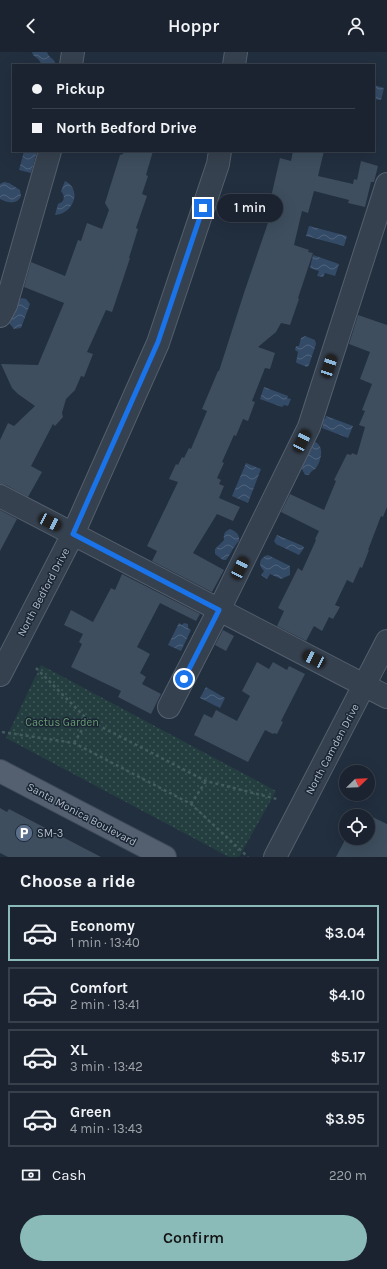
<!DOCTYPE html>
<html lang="en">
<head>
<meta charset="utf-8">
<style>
	:root { --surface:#1a232f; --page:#272f3b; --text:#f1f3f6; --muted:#9fa4aa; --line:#38404b; --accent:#8bbbb9 }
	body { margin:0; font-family:Karla,sans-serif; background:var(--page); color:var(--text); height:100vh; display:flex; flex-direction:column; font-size:15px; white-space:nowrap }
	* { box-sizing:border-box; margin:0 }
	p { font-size:13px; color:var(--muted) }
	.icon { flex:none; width:22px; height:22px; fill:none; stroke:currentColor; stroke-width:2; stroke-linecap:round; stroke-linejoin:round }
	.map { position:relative; height:805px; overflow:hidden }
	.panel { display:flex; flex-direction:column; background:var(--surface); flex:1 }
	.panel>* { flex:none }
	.banner { position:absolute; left:12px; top:12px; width:363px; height:88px; border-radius:0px; box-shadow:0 4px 16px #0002,0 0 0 1px var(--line); display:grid; align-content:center; height:88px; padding:0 20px; background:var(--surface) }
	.needle { width:26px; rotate:67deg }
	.tools { position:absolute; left:339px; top:713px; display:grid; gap:8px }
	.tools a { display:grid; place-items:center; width:36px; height:36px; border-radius:50%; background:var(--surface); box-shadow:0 4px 16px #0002,0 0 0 1px var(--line); font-size:20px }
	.end { position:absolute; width:18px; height:18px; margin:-9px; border:5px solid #1a73e8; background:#fff; box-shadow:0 0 0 2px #fff }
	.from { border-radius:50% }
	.bubble { position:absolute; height:28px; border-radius:14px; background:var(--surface); box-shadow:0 4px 16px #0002,0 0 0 1px var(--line); font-size:13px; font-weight:600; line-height:28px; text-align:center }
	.car { position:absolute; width:12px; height:24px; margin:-12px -6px; border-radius:5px; box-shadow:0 0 3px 1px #0007; background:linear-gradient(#222 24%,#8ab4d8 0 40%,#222 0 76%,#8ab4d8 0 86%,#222 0) }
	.banner b { display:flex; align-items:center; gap:14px; height:38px; font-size:15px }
	.banner b+b { border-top:1px solid var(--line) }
	.banner i { width:10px; height:10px; background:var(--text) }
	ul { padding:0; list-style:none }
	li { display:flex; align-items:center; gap:12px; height:56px; margin:0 8px 6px; padding:0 12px; border:2px solid var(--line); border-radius:0px }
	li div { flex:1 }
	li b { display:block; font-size:15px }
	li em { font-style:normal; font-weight:600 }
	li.on { border-color:var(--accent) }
	li>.icon { width:36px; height:36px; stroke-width:1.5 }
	h2 { padding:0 20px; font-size:18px; line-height:48px }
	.pay { display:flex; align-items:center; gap:10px; height:44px; padding:0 20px; font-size:15px }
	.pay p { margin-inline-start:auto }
	.button { display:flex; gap:8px; margin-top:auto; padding:8px 20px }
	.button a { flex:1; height:46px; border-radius:24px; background:var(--accent); color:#111; font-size:16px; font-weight:600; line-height:46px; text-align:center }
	header { display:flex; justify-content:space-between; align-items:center; height:52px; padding:0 20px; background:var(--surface); font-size:18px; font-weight:600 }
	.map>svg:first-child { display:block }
</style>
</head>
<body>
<header><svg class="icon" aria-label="back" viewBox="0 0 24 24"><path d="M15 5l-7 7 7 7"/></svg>Hoppr<svg class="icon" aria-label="person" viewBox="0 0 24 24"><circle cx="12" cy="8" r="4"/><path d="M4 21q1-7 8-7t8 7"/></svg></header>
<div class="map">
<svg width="387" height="805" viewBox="0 0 387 805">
	<defs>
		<pattern id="grass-dots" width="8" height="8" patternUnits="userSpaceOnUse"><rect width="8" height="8" fill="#243e40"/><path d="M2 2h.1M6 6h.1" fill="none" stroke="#41585a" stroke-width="1.8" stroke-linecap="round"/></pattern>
		<pattern id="water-waves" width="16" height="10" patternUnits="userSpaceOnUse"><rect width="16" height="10" fill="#344b67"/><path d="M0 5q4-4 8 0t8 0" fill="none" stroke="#4f637b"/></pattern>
	</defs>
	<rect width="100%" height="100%" fill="#222f3f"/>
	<path fill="url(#grass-dots)" d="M 41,613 L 276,739 L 239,805 L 229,805 L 6,686 Z"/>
	<path fill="url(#water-waves)" d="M 32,0 L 47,0 C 49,6 55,7 56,13 L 42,13 L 39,8 L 33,3 Z
		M 374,33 L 384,36 L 381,48 L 374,47 Z
		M 24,99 L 37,99 L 31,121 L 19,118 Z
		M 65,129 C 83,138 73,162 55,163 L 58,152 L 62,150 C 65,146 64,143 61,139 Z
		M 4,130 L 9,131 L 20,138 L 21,144 C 17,153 8,151 0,147 L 0,132 Z
		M 309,174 L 347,184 L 344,194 L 306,184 Z
		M 313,203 L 339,212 L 335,224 L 325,221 L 323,225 L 317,224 L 319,219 L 310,216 Z
		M 22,246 L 26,247 L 30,252 L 21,276 L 14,277 L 9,271 L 18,248 Z
		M 305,284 L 315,288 L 316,292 L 309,313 L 307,315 L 297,311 L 296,310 L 298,300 L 295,298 L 296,294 L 299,294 L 301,286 Z
		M 264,335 L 288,344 L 287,346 L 291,347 L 288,354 L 284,353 L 282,355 L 260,347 Z
		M 326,364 L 353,374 L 348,386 L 322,376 L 323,373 L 321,372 L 322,367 L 325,367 Z
		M 312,390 L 315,390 C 325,394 321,409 316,416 C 314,418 311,419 309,423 L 305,423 L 302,417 L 305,404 Z
		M 246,411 L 261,417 L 248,451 L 232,444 Z
		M 230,477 C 236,479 240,483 239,489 C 233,495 231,502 226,508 L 223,508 L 215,502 L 215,497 L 224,488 C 223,482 225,479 230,477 Z
		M 277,483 L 303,494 L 304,496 L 299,503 L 276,492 L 274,489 Z
		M 268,503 L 290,514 L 290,523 L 281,527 L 270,522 L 267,527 L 261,523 L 264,519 C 257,513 260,505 268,503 Z
		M 179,571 L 182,573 L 184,571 L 188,572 L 188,576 L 191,578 L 181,599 L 168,593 Z
		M 206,635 L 225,646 L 220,656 L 200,646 Z"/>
	<path fill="#3e4e5e" d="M 124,99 L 153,99 L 146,123 L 148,124 L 142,142 L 147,144 L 136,176 L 138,177 L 129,206 L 130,206 L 112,260 L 106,258 L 87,300 L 93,302 L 84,325 L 81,324 L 75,338 L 66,347 L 62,361 L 63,365 L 55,374 L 53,372 L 31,414 L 42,420 L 28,445 L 6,433 L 0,432 L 0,388 L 8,371 L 14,374 L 35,354 L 18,342 L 12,336 L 1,312 L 38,313 L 64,251 L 24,235 L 31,210 L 65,224 L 78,188 L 81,189 L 87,171 L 102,177 L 109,158 L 105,151 L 120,103 L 123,102 Z
		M 293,99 L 324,99 L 318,124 L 353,132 L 354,127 L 357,128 L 361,109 L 378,114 L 374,130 L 371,130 L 365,155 L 348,151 L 349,148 L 314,139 L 308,161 L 302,159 L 294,193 L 309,198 L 308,200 L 313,201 L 298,246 L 299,247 L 290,273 L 281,271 L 276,280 L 258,295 L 275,301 L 270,317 L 265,316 L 252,349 L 255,350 L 248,369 L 243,367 L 236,384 L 234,383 L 222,410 L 224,411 L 217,426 L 221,428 L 219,432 L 224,434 L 219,446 L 240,455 L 233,469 L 217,462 L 193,501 L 224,518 L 212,540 L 152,509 L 157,499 L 147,494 L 178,430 L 169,427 L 176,412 L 178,413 L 182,405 L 184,406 L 189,396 L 191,397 L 207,359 L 202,357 L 218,319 L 219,319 L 244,241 L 272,159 L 268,158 L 280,106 L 291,109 Z
		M 358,263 L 387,273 L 387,455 L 383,465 L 381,464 L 368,498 L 369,498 L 362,516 L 360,515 L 353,531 L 347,528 L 335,553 L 340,555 L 333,567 L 329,565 L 322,579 L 314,574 L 306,589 L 277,574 L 284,559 L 278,556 L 298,516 L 302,519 L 316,488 L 315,487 L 319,479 L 281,460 L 290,442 L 324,458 L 336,429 L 334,428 L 347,402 L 351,403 L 352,401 L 357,403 L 365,375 L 359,373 L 365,359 L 362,358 L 372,332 L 360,327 L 370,300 L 349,292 Z
		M 0,458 L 17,467 L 0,499 Z
		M 122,522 L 200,562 L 196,569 L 160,551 L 137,595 L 150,602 L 140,621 L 146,625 L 142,632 L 161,642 L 151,662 L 118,645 L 121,639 L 71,615 L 82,592 L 79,590 L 83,582 L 64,573 L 71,558 L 93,570 L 111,536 L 115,538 Z
		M 223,578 L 234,584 L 226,599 L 215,593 Z
		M 257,610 L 269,617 L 273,610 L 287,618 L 289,614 L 305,622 L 281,669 L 283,670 L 277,682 L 274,681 L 273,682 L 265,678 L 248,710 L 194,683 L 204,662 L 212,666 L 216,658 L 237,669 L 250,644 L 242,639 Z
		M 0,756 L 7,760 L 9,757 L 101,805 L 8,805 L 0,801 Z
		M 360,759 L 387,772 L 387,805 L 336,805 L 346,786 L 368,786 L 368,764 L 357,764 Z"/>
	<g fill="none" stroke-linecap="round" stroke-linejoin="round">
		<defs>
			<path id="minor" d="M 71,13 L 73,0
				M 234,13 L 236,0
				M 0,264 L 6,253 L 50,99
				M 0,444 L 387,645
				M 0,623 L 73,482 L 158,291 L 218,112 L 220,99
				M 169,655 L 219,558 L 309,375 L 387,132
				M 275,805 L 387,589"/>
			<path id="major" d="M 0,719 L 165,805"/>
		</defs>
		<use href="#minor" stroke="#545f6d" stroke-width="24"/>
		<use href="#major" stroke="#3f4a58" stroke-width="24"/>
		<path stroke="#425b5d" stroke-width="2.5" stroke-dasharray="3 3" stroke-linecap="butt" d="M 36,616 L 88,668 L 206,729 L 277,747
			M 2,680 L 74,691 L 191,752 L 248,805
			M 74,691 L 88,668
			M 191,752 L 206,729"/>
		<use href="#minor" stroke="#36414f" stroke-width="22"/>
		<use href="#major" stroke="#54606f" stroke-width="22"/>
	</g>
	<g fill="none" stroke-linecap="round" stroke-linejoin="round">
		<path stroke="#1a73e8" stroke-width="5" d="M 184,627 L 219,558 L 73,482 L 158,290 L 203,156"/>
	</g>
	<defs>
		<symbol id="parking-disc" viewBox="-11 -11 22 22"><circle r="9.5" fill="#5c6f8a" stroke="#1b2634"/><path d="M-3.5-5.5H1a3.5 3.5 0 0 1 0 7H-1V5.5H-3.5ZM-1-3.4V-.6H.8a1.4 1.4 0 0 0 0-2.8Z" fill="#fff"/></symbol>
	</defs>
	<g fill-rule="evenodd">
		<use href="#parking-disc" x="14" y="771" width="20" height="20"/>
	</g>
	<g text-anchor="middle" stroke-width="3" stroke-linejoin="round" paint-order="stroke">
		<g font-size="11" fill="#b2bcca" stroke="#1b2634">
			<text transform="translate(43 540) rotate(-62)" y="4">North Bedford Drive</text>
			<text transform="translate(332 697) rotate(-62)" y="4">North Camden Drive</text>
			<text transform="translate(82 762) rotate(28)" y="4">Santa Monica Boulevard</text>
		</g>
		<g font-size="11" fill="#689d72" stroke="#1b2634">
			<text x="62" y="674">Cactus Garden</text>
		</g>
		<g font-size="11" fill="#b2bcca" stroke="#1b2634" text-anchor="start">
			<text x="37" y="785">SM-3</text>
		</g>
	</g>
</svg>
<div class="tools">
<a><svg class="needle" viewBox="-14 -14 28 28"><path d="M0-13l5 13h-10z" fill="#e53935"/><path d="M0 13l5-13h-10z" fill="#9fa4aa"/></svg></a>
<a><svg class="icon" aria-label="locate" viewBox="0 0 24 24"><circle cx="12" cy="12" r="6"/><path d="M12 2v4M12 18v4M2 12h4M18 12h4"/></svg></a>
</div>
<i class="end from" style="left:184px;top:627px"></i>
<i class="end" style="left:203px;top:156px"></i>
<div class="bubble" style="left:217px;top:142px;width:66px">1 min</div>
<i class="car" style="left:329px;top:314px;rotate:18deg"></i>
<i class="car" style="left:302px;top:389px;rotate:27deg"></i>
<i class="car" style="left:50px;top:470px;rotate:117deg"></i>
<i class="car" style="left:240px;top:516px;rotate:26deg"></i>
<i class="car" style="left:314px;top:607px;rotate:297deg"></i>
<div class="banner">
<b><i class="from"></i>Pickup</b>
<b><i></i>North Bedford Drive</b>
</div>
</div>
<section class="panel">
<h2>Choose a ride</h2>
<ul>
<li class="on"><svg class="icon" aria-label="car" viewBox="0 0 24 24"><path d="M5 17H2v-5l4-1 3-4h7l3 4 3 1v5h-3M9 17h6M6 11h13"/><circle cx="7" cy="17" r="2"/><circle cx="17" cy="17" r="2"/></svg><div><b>Economy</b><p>1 min · 13:40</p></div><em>$3.04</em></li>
<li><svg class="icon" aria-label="car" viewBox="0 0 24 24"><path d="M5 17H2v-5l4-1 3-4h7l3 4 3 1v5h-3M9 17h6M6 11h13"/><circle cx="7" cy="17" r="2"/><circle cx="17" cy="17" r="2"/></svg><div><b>Comfort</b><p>2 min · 13:41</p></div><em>$4.10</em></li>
<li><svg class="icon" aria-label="car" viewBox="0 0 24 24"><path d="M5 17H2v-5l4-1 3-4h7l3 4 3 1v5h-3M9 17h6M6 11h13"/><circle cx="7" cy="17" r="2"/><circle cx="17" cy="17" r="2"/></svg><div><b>XL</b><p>3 min · 13:42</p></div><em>$5.17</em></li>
<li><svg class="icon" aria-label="car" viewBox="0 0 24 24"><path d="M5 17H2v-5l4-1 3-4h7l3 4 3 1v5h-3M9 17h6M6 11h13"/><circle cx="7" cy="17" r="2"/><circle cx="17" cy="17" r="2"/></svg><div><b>Green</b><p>4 min · 13:43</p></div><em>$3.95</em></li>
</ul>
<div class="pay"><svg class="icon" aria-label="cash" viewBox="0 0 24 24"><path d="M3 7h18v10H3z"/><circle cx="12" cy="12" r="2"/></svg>Cash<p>220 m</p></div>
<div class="button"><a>Confirm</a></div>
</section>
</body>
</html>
